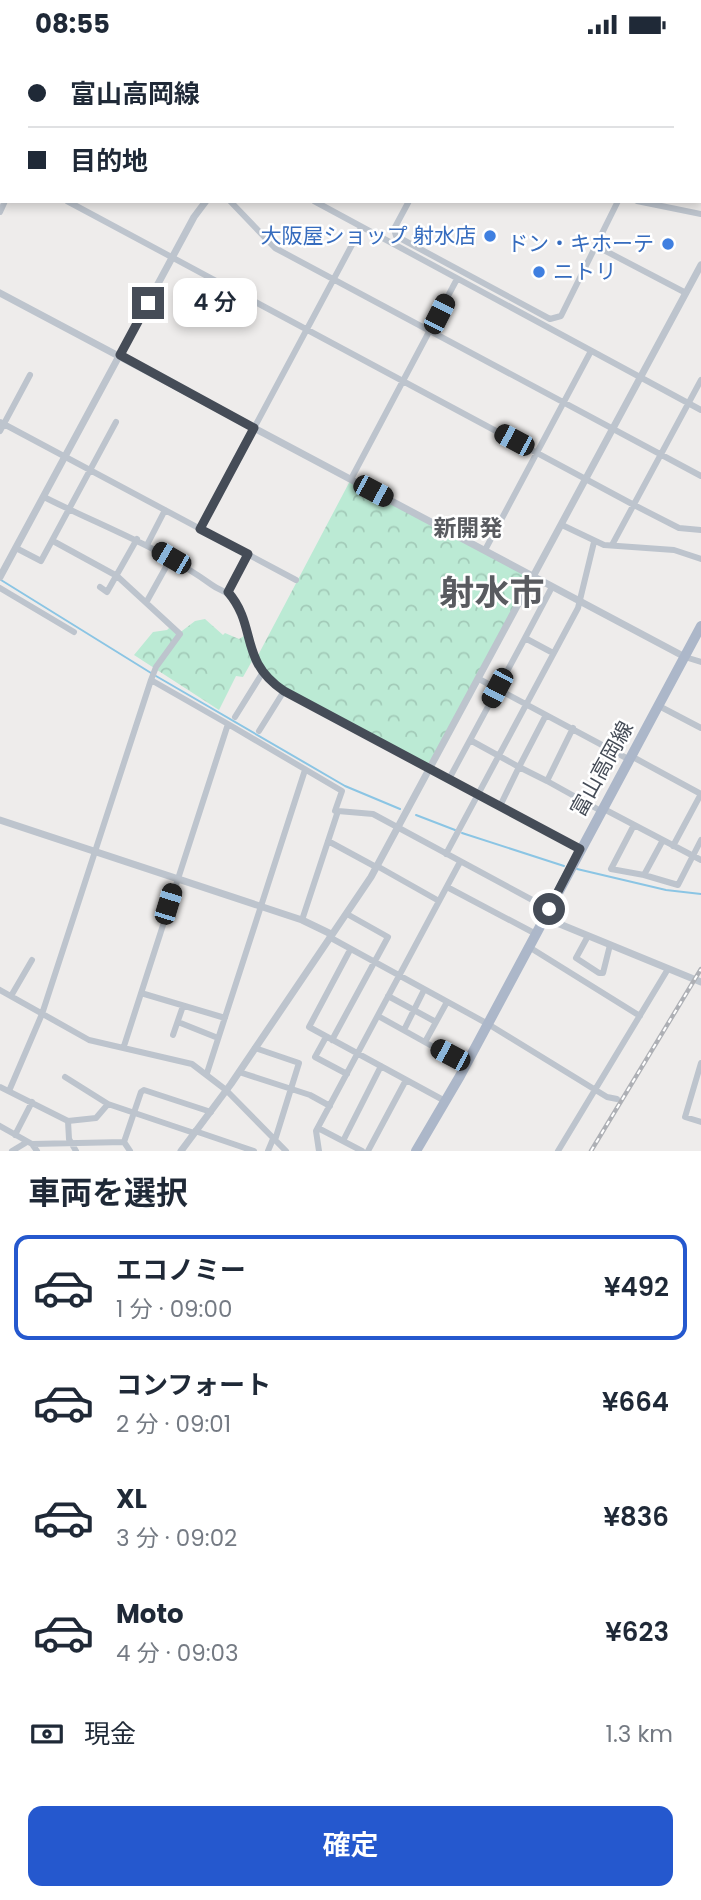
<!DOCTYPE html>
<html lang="ja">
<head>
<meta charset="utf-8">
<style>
	:root { --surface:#fff; --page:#f6f6f7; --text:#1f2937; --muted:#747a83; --line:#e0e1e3; --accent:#2558ce }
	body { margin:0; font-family:Poppins,"Noto Sans JP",sans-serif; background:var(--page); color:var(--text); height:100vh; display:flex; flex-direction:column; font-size:26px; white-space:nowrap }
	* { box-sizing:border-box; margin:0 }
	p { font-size:23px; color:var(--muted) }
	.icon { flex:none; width:38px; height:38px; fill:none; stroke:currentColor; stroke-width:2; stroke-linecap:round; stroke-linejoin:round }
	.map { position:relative; height:1102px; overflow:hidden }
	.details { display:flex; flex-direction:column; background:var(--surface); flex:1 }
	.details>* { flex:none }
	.banner { position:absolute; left:0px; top:0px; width:702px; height:154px; box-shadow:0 4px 10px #0003; display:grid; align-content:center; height:154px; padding:0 28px; background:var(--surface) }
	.end { position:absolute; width:32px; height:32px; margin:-16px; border:9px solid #454c57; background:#fff; box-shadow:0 0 0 4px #fff }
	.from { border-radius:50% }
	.bubble { position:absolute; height:49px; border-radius:14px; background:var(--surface); box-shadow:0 4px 10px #0003; font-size:23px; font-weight:600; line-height:49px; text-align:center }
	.car { position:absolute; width:21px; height:42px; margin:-21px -10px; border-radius:9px; box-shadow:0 0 5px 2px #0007; background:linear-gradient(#222 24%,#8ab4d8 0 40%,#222 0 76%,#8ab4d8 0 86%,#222 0) }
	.banner b { display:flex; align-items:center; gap:24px; height:66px; font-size:26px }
	.banner b+b { border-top:2px solid var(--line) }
	.banner i { width:18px; height:18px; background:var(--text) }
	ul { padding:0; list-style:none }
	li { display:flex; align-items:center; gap:21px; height:105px; margin:0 14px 10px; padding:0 14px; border:4px solid transparent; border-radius:14px }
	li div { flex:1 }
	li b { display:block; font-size:26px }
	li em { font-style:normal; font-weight:600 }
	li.current { border-color:var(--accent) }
	li>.icon { width:63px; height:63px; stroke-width:1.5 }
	h2 { padding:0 28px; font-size:32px; line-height:84px }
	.pay { display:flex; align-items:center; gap:18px; height:77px; padding:0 28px; font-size:26px }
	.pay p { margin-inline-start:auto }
	.action { display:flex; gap:14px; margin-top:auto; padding:14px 28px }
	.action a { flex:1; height:80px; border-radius:14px; background:var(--accent); color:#fff; font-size:28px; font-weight:600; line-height:80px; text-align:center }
	.status { display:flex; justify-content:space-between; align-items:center; height:49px; padding:0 35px; background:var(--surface); direction:ltr }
	.status svg { height:19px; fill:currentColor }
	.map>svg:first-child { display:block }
</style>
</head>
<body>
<div class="status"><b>08:55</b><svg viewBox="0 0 49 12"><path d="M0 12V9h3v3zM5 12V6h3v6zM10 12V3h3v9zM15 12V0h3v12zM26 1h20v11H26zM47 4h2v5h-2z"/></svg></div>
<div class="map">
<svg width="701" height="1102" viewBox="0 0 701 1102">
	<defs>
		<pattern id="forest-crowns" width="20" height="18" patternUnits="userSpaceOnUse" patternTransform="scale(1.75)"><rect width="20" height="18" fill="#bbead4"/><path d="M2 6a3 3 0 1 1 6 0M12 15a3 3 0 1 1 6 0" fill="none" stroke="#a2cab8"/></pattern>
	</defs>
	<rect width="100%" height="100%" fill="#eeeceb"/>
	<path fill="url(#forest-crowns)" d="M 351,430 L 533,528 L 430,719 L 276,636 L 255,612 Z
		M 205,570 L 223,586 L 225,584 L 239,590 L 244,587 L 252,612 L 243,628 L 236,627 L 219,661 L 134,606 L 153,583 L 167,581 L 170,578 L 178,585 L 195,572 Z"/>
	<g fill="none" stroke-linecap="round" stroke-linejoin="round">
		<path stroke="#8bc5e4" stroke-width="2" d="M 1,531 L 151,624
			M 156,627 L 345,737 L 400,760
			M 416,766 L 455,781
			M 462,784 L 564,817
			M 577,820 L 666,841 L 701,845"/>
		<path stroke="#bdc4cd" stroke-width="6" d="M 78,0 L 79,2
			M 163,0 L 164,2
			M 700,124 L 701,125
			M 0,134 L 2,135
			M 67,152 L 634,456 L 679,479 L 701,481
			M 230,152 L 275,199 L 701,427
			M 314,152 L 701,361
			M 409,152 L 394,180 L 396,187 L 550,270 L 561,267 L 618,152
			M 637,152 L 701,165
			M 0,163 L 5,152
			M 598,198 L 686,244
			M 0,373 L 296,531
			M 0,382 L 30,326
			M 351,430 L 457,230
			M 44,448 C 101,477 160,498 212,536 C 220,542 228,542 234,551 C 247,569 245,591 255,612
			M 562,476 L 604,496 L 674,501 L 701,510
			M 200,480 L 361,179
			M 147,496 L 165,461
			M 612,496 L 701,331
			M 16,499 L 41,512 L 116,373
			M 485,501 L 591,302
			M 100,538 L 107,543 L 137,490
			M 0,539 L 74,583
			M 228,543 L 248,505
			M 147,552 L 171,509
			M 525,589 L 552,538
			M 685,608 L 701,613
			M 479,630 L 630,711
			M 151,631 L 228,675
			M 659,657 L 701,679
			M 235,668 L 263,623
			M 259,682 L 284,642
			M 470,691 L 519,718 L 546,666
			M 631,707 L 701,745
			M 431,720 L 580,800
			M 449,730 L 525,589 L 553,604
			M 547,732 L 601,762
			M 500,757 L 519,718 L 547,732 L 573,679
			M 602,759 L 701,811
			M 634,776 L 611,820 L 644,826
			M 663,791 L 644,826 L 678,836 L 701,791
			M 328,792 L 376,818
			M 673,797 L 701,745
			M 446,805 L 578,559 L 594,493
			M 377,817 L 439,852
			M 447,838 L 536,885
			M 302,871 L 338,762 L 373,765 L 549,860
			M 588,887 L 576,909 L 599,924 L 603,924 L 610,896
			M 331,889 L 488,975 L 607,1048 L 617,1050
			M 529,898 L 640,967
			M 350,901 L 309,978 L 445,1052
			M 0,941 L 89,991 L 192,1015 L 226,1041 L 286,1102
			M 141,944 L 225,969
			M 11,947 L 32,911
			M 388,947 L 436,973
			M 378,967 L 466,1016
			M 178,973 L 218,989
			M 404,981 L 424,941
			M 173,986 L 183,957
			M 326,988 L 315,1008 L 347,1025
			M 332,991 L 388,888 L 347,865
			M 425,993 L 447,953
			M 124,997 L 228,675 L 342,742 L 335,762
			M 255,999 L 299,1014 L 275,1091
			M 701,1014 L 685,1068 L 701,1073
			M 239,1023 L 310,1046 L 330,1057
			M 207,1024 L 305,721
			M 65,1028 L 108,1055 L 194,1084
			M 0,1038 L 68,1072 L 69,1090 L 76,1102
			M 9,1042 L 42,965 L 151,631 L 156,618 L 180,585 L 117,527 L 53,492
			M 68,1072 L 96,1069 L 108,1055
			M 0,1077 L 32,1095
			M 318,1079 L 362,1102
			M 195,1082 L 254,1102
			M 15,1086 L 32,1053
			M 343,1092 L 381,1017
			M 12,1102 L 27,1093
			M 37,1102 L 32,1095 L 124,1093
			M 130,1102 L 124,1093 L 141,1043 L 144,1041 L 211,1063
			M 268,1102 L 273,1090
			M 319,1102 L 316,1082 L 460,813
			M 368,1102 L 406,1031
			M 558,1102 L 668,920"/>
		<path stroke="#bdc4cd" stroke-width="7" d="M 563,2 L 563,0
			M 0,244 L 685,608
			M 0,528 L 194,168 L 206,152
			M 255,612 L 267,628 L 284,642 L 431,720
			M 0,771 L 302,871 L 329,884 L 331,889
			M 545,869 L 701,933
			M 181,1102 L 231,1035 L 371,828 L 701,216"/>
		<path stroke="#acb7c9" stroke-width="10" d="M 416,1102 L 460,1027 L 701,577"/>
		<path stroke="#99a7c0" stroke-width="10" d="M 354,0 L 369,2
			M 419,0 L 434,2
			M 700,34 L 701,35
			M 700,42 L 701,42"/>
		<defs>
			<path id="rail" d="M 591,1102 L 701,920"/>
		</defs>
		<use href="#rail" stroke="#aeb0b5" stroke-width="4.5"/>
		<use href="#rail" stroke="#fff" stroke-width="2" stroke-dasharray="5" stroke-linecap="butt"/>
	</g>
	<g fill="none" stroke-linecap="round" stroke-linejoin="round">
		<path stroke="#454c57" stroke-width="9" d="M 148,254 L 120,306 L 254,379 L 200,480 L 248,505 L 228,543 C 258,578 238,611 284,642 L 580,800 L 549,860"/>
	</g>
	<g fill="#3f7fe0" stroke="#fff" stroke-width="2.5">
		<circle cx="490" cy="187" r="7"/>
		<circle cx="668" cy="195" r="7"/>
		<circle cx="539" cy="223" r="7"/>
	</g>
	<g text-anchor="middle" stroke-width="5" stroke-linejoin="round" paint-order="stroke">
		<g font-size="21" fill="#366cbe" stroke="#fff" text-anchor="end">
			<text x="476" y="194">大阪屋ショップ 射水店</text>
			<text x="654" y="202">ドン・キホーテ</text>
			<text x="553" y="230" text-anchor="start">ニトリ</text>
		</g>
		<g font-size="21" fill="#454c57" stroke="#fff">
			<text transform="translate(602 720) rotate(-61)" y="7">富山高岡線</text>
		</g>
		<g font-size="23" font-weight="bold" fill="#595b60" stroke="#fff">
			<text x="468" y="487">新開発</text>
		</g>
		<g font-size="35" font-weight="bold" fill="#595b60" stroke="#fff">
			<text x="492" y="556">射水市</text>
		</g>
	</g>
</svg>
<i class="end from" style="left:549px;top:860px"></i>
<i class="end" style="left:148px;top:254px"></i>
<div class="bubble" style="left:173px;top:229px;width:84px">4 分</div>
<i class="car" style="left:439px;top:265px;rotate:27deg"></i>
<i class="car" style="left:514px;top:391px;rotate:298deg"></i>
<i class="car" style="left:373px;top:442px;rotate:118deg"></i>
<i class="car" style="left:171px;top:509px;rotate:300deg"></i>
<i class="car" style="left:497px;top:639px;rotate:208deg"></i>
<i class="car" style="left:168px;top:855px;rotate:17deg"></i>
<i class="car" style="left:450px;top:1006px;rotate:298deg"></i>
<div class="banner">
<b><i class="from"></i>富山高岡線</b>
<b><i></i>目的地</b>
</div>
</div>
<section class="details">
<h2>車両を選択</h2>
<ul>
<li class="current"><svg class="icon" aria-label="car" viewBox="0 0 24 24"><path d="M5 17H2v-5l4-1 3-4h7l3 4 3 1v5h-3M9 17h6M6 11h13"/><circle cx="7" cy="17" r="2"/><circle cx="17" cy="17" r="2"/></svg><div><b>エコノミー</b><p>1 分 · 09:00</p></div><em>¥492</em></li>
<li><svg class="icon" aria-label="car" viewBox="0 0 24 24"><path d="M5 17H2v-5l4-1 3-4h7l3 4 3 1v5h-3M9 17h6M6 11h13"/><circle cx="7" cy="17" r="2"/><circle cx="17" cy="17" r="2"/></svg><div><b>コンフォート</b><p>2 分 · 09:01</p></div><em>¥664</em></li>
<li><svg class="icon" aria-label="car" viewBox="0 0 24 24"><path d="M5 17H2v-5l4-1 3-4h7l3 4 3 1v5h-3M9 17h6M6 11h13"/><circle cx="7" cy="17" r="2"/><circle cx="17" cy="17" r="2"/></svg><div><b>XL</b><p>3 分 · 09:02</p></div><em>¥836</em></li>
<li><svg class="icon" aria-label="car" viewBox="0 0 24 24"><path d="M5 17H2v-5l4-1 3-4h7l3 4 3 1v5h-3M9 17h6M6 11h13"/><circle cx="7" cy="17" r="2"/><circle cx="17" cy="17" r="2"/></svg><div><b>Moto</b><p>4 分 · 09:03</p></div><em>¥623</em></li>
</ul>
<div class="pay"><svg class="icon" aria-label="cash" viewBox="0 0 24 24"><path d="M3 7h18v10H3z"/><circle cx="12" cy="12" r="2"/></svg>現金<p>1.3 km</p></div>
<div class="action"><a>確定</a></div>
</section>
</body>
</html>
